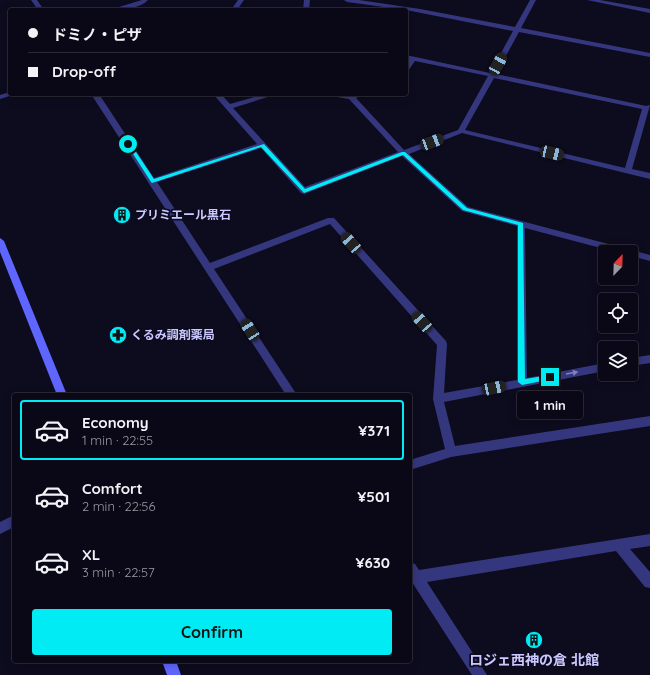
<!DOCTYPE html>
<html lang="en">
<head>
<meta charset="utf-8">
<style>
	:root { --surface:#0a0816; --page:#181623; --text:#f1f3f6; --muted:#999aa1; --line:#2a2935; --accent:#00ebf3 }
	body { margin:0; font-family:Quicksand,"Noto Sans JP",sans-serif; background:var(--page); color:var(--text); height:100vh; display:flex; flex-direction:column; font-size:15px; white-space:nowrap }
	* { box-sizing:border-box; margin:0 }
	p { font-size:13px; color:var(--muted) }
	.icon { flex:none; width:22px; height:22px; fill:none; stroke:currentColor; stroke-width:2; stroke-linecap:round; stroke-linejoin:round }
	.map { position:relative; flex:1; overflow:hidden }
	.sheet { position:absolute; left:12px; top:393px; width:400px; height:270px; display:flex; flex-direction:column; background:var(--surface); border-radius:4px; box-shadow:0 2px 10px #0003,0 0 0 1px var(--line) }
	.sheet>* { flex:none }
	.hud { position:absolute; left:8px; top:8px; width:400px; height:88px; border-radius:4px; box-shadow:0 2px 10px #0003,0 0 0 1px var(--line); display:grid; align-content:center; height:88px; padding:0 20px; background:var(--surface) }
	.needle { width:26px; rotate:23deg }
	.tools { position:absolute; left:598px; top:245px; display:grid; gap:8px }
	.tools a { display:grid; place-items:center; width:40px; height:40px; border-radius:4px; background:var(--surface); box-shadow:0 2px 10px #0003,0 0 0 1px var(--line); font-size:20px }
	.end { position:absolute; width:18px; height:18px; margin:-9px; border:5px solid #00ebf3; background:#111; box-shadow:0 0 0 2px #111 }
	.from { border-radius:50% }
	.bubble { position:absolute; height:28px; border-radius:4px; background:var(--surface); box-shadow:0 2px 10px #0003,0 0 0 1px var(--line); font-size:13px; font-weight:700; line-height:28px; text-align:center }
	.car { position:absolute; width:12px; height:24px; margin:-12px -6px; border-radius:5px; box-shadow:0 0 3px 1px #0007; background:linear-gradient(#222 24%,#8ab4d8 0 40%,#222 0 76%,#8ab4d8 0 86%,#222 0) }
	.hud b { display:flex; align-items:center; gap:14px; height:38px; font-size:15px }
	.hud b+b { border-top:1px solid var(--line) }
	.hud i { width:10px; height:10px; background:var(--text) }
	ul { padding:7px 0 0; list-style:none }
	li { display:flex; align-items:center; gap:12px; height:60px; margin:0 8px 6px; padding:0 12px; border:2px solid transparent; border-radius:4px }
	li div { flex:1 }
	li b { display:block; font-size:15px }
	li em { font-style:normal; font-weight:700 }
	li.active { border-color:var(--accent) }
	li>.icon { width:36px; height:36px; stroke-width:1.5 }
	.button { display:flex; gap:8px; margin-top:auto; padding:8px 20px }
	.button a { flex:1; height:46px; border-radius:4px; background:var(--accent); color:#111; font-size:16px; font-weight:700; line-height:46px; text-align:center }
	.map>svg:first-child { display:block }
</style>
</head>
<body>
<div class="map">
<svg width="650" height="675" viewBox="0 0 650 675">
	<rect width="100%" height="100%" fill="#0d0b1e"/>
	<g fill="none" stroke-linecap="round" stroke-linejoin="round">
		<path fill="#35377e" fill-rule="evenodd" d="M 31,0 L 37,0 L 44,10 L 38,10 Z
			M 142,0 L 148,0 C 140,9 121,10 109,10 Z
			M 238,0 L 244,0 L 237,10 L 231,10 Z
			M 304,0 L 310,0 L 309,10 L 303,10 Z
			M 344,0 L 359,0 L 420,9 L 515,27 L 530,0 L 536,0 L 521,28 L 650,53 L 650,57 L 519,32 L 496,74 L 646,106 L 650,105 L 632,169 L 650,173 L 650,179 L 462,133 L 409,154 L 468,207 L 650,255 L 650,261 L 631,256 L 631,252 L 616,252 L 525,228 L 527,378 L 605,363 L 605,371 L 444,402 L 455,446 L 650,416 L 650,426 L 451,457 L 410,470 L 410,460 L 445,449 L 433,399 L 437,345 L 330,224 L 214,269 L 297,395 L 286,395 L 91,94 L 99,94 L 154,178 L 257,144 L 213,94 L 221,94 L 230,104 L 265,94 L 277,94 L 233,108 L 305,187 L 398,152 L 349,99 L 331,96 L 327,94 L 365,94 L 356,98 L 404,150 L 458,130 L 488,76 L 415,61 L 408,71 L 406,72 L 406,65 L 409,60 L 406,59 L 406,55 L 490,73 L 513,31 L 406,10 L 347,2 ZM 494,78 L 642,109 L 625,168 L 465,130 ZM 261,148 L 301,193 L 304,194 L 402,156 L 462,211 L 517,226 L 517,380 L 444,393 L 447,344 L 446,341 L 334,218 L 328,218 L 210,263 L 157,182 Z
			M 587,0 L 600,0 L 650,9 L 650,13 Z
			M 10,92 L 10,94 L 16,94 L 0,99 L 0,95 Z
			M 650,355 L 650,363 L 631,366 L 631,358 Z
			M 14,515 L 14,527 L 0,534 L 0,522 Z
			M 650,534 L 650,546 L 630,549 L 650,572 L 650,588 L 645,587 L 616,551 L 427,582 L 487,675 L 472,675 L 410,579 L 410,562 L 415,564 L 419,570 Z"/>
		<path fill="#5f66ff" fill-rule="evenodd" d="M 0,238 L 4,241 L 67,395 L 57,395 L 0,252 Z
			M 162,661 L 176,661 L 181,675 L 167,675 Z"/>
	</g>
	<defs><path id="oneway-solid" d="M-6-.8H1V-3.2L6.5 0L1 3.2V.8H-6Z"/></defs>
	<use fill="#8080be" href="#oneway-solid" transform="translate(572 373) rotate(-10)"/>
	<path fill="#00ebf3" d="M 126,143 L 130,143 L 154,179 L 264,144 L 305,189 L 402,152 L 405,152 L 467,208 L 523,223 L 525,379 L 550,375 L 553,377 L 552,379 L 522,385 L 518,382 L 518,225 L 463,210 L 403,155 L 304,193 L 261,147 L 152,183 L 151,182 Z"/>
	<defs>
		<symbol id="building-disc" viewBox="-11 -11 22 22"><circle r="9.5" fill="#00ebf3" stroke="#0d0b1e"/><path d="M-4-6H4V6H1V3H-1V6H-4ZM-2.5-4.3h1.7v1.8h-1.7ZM.8-4.3h1.7v1.8H.8ZM-2.5-1h1.7V.8h-1.7ZM.8-1h1.7V.8H.8Z" fill="#111"/></symbol>
		<symbol id="pharmacy-disc" viewBox="-11 -11 22 22"><circle r="9.5" fill="#00ebf3" stroke="#0d0b1e"/><path d="M-2-6h4v4h4v4h-4v4h-4v-4h-4v-4h4Z" fill="#111"/></symbol>
	</defs>
	<g fill-rule="evenodd">
		<use href="#building-disc" x="112" y="205" width="20" height="20"/>
		<use href="#pharmacy-disc" x="108" y="325" width="20" height="20"/>
		<use href="#building-disc" x="524" y="630" width="20" height="20"/>
	</g>
	<g text-anchor="middle" stroke-width="3.5" stroke-linejoin="round" paint-order="stroke">
		<g font-size="12" font-weight="bold" fill="#cac8ff" stroke="#0d0b1e" text-anchor="start">
			<text x="135" y="219">プリミエール黒石</text>
			<text x="131" y="339">くるみ調剤薬局</text>
		</g>
		<g font-size="14" font-weight="bold" fill="#cac8ff" stroke="#0d0b1e">
			<text x="534" y="665">ロジェ西神の倉 北館</text>
		</g>
	</g>
</svg>
<div class="tools">
<a><svg class="needle" viewBox="-14 -14 28 28"><path d="M0-13l5 13h-10z" fill="#e53935"/><path d="M0 13l5-13h-10z" fill="#999aa1"/></svg></a>
<a><svg class="icon" aria-label="locate" viewBox="0 0 24 24"><circle cx="12" cy="12" r="6"/><path d="M12 2v4M12 18v4M2 12h4M18 12h4"/></svg></a>
<a><svg class="icon" aria-label="layers" viewBox="0 0 24 24"><path d="M12 4l9 5-9 5-9-5zM3 14l9 5 9-5"/></svg></a>
</div>
<i class="end from" style="left:128px;top:144px"></i>
<i class="end" style="left:550px;top:377px"></i>
<div class="bubble" style="left:517px;top:391px;width:66px">1 min</div>
<i class="car" style="left:498px;top:64px;rotate:29deg"></i>
<i class="car" style="left:432px;top:142px;rotate:69deg"></i>
<i class="car" style="left:552px;top:153px;rotate:103deg"></i>
<i class="car" style="left:351px;top:243px;rotate:318deg"></i>
<i class="car" style="left:422px;top:322px;rotate:318deg"></i>
<i class="car" style="left:250px;top:330px;rotate:327deg"></i>
<i class="car" style="left:494px;top:388px;rotate:78deg"></i>
<div class="hud">
<b><i class="from"></i>ドミノ・ピザ</b>
<b><i></i>Drop-off</b>
</div>
<section class="sheet">
<ul>
<li class="active"><svg class="icon" aria-label="car" viewBox="0 0 24 24"><path d="M5 17H2v-5l4-1 3-4h7l3 4 3 1v5h-3M9 17h6M6 11h13"/><circle cx="7" cy="17" r="2"/><circle cx="17" cy="17" r="2"/></svg><div><b>Economy</b><p>1 min · 22:55</p></div><em>¥371</em></li>
<li><svg class="icon" aria-label="car" viewBox="0 0 24 24"><path d="M5 17H2v-5l4-1 3-4h7l3 4 3 1v5h-3M9 17h6M6 11h13"/><circle cx="7" cy="17" r="2"/><circle cx="17" cy="17" r="2"/></svg><div><b>Comfort</b><p>2 min · 22:56</p></div><em>¥501</em></li>
<li><svg class="icon" aria-label="car" viewBox="0 0 24 24"><path d="M5 17H2v-5l4-1 3-4h7l3 4 3 1v5h-3M9 17h6M6 11h13"/><circle cx="7" cy="17" r="2"/><circle cx="17" cy="17" r="2"/></svg><div><b>XL</b><p>3 min · 22:57</p></div><em>¥630</em></li>
</ul>
<div class="button"><a>Confirm</a></div>
</section>
</div>
</body>
</html>
